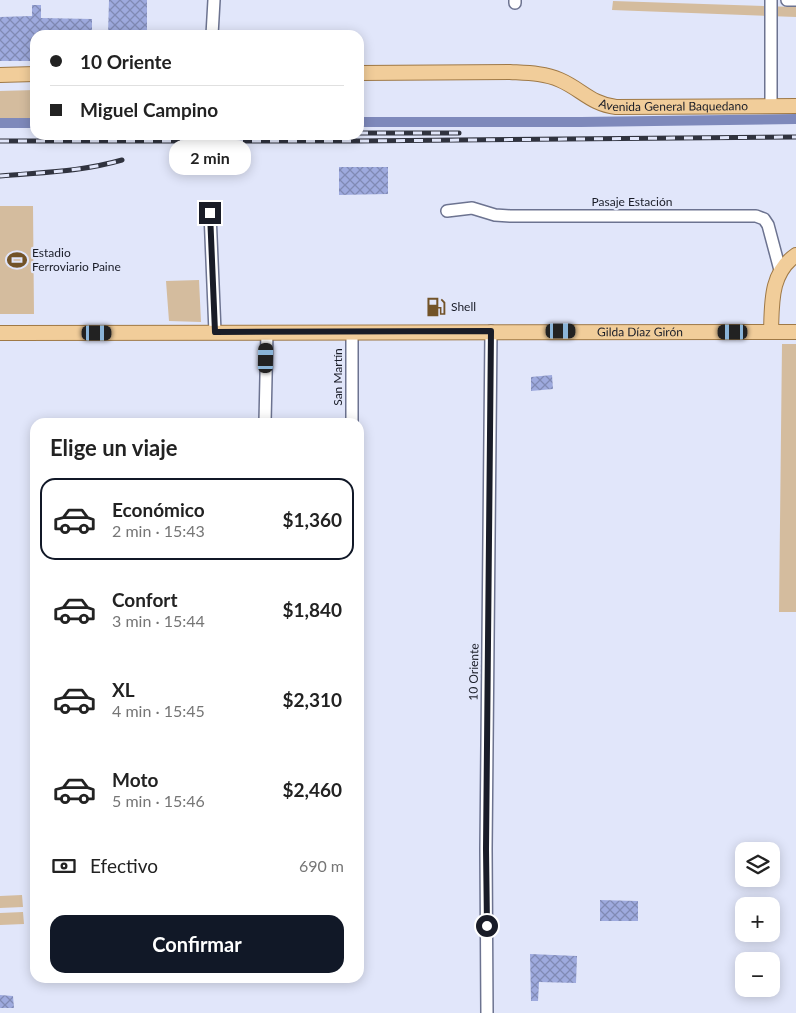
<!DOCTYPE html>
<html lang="es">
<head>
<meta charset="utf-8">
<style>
	:root { --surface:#fff; --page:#f2f2f2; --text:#222; --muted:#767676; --line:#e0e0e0; --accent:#111827 }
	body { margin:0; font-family:Lato,sans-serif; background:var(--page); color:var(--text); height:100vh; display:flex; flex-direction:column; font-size:19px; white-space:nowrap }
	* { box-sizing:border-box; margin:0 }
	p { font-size:16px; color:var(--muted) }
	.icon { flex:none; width:28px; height:28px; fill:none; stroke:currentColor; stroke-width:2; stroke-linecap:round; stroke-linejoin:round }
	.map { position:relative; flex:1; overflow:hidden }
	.details { position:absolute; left:30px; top:418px; width:334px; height:565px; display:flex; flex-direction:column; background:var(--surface); border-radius:15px; box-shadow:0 2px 12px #0003 }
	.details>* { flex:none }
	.hud { position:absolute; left:30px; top:30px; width:334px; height:110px; border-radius:15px; box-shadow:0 2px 12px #0003; display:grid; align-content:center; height:110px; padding:0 20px; background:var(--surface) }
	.controls { position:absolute; left:735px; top:842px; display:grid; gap:10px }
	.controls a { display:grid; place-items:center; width:45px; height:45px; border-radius:10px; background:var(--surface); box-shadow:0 2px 12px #0003; font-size:25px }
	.end { position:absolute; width:22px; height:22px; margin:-11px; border:6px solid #191c27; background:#fff; box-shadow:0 0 0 2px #fff }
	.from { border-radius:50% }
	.bubble { position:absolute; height:35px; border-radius:15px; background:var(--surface); box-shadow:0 2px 12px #0003; font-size:16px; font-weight:700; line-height:35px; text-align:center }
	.car { position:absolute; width:15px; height:30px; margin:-15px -8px; border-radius:6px; box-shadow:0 0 4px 1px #0007; background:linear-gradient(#222 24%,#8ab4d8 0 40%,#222 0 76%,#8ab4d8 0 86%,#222 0) }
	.hud b { display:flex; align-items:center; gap:18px; height:48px; font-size:19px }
	.hud b+b { border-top:1px solid var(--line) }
	.hud i { width:12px; height:12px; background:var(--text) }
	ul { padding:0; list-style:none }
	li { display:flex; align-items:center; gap:15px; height:82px; margin:0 10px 8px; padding:0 10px; border:2px solid transparent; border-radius:15px }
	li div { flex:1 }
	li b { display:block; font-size:19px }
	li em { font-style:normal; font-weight:700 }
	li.current { border-color:var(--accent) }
	li>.icon { width:45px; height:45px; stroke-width:1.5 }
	h2 { padding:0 20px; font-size:22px; line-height:60px }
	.pay { display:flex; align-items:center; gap:12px; height:55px; padding:0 20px; font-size:19px }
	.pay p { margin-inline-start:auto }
	.primary-button { display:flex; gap:10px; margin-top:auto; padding:10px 20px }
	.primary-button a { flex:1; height:58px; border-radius:15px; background:var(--accent); color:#fff; font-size:20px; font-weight:700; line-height:58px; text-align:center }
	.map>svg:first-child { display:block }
</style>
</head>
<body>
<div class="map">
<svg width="796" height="1013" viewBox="0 0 796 1013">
	<defs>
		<pattern id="building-cross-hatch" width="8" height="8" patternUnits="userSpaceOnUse" patternTransform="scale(1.25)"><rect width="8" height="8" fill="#9eaade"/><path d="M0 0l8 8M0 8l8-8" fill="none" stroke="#808ab4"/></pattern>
	</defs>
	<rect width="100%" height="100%" fill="#e1e6fa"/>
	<path fill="#d4bc9e" d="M 613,1 L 796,7 L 796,17 L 612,10 Z
		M 35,90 L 35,121 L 0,120 L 0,91 Z
		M 0,206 L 33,206 L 34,314 L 0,314 Z
		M 199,280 L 201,322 L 169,321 L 166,281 Z
		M 782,344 L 796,344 L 796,612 L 779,612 Z
		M 22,895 L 23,907 L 0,908 L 0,896 Z
		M 23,912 L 24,924 L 0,925 L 0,913 Z"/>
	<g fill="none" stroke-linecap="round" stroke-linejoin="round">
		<path stroke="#7e89bb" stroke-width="10" d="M 359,122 L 581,122 L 796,119
			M 0,123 L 35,123"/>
	</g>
	<path fill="url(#building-cross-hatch)" d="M 109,0 L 147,0 L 147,35 L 108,35 Z
		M 32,5 L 41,5 L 41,18 L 92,19 L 92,35 L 35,35 L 35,61 L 0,61 L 0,17 L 32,16 Z
		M 339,167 L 388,167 L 388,194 L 339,195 Z
		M 552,375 L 553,389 L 531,391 L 531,377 Z
		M 600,900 L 638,901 L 638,921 L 600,921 Z
		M 530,954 L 577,956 L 576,983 L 539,982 L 538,1001 L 531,1001 Z
		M 0,995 L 13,996 L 14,1008 L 0,1008 Z"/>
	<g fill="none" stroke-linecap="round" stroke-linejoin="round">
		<defs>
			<path id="minor" d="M 787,0 L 796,0
				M 515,3 L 515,0
				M 212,35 L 214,0
				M 771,106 L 771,0
				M 447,211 L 472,208 L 495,215 L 510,216 L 756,216 L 764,219 L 768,225 L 780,270
				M 210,213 L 215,332
				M 265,422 L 267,332
				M 352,422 L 352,332
				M 487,1013 L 486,849 L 491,331"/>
			<g id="major">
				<path id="s1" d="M 359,73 L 510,72 C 527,73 544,73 560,80 C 581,89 591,104 616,107 L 796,106"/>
				<path d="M 0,75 L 35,74"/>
				<path d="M 771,332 C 772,303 770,273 796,255"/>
				<path id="s2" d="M 0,333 L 796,332"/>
			</g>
		</defs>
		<use href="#minor" stroke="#6c7390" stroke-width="14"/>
		<use href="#major" stroke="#9f7946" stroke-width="16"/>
		<use href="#minor" stroke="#fff" stroke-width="11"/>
		<use href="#major" stroke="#f1cd9a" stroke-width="14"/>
		<defs>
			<path id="rail" d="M 359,133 L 459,133
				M 0,141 L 357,141 L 796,137
				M 0,176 C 43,172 80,172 122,160"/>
		</defs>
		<use href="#rail" stroke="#30333f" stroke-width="5"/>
		<use href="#rail" stroke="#e1e6fa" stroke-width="3" stroke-dasharray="9" stroke-linecap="butt"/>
	</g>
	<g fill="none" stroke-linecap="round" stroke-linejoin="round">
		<path stroke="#191c27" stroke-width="6" d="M 210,213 L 215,332 L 491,331 L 486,849 L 487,926"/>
	</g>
	<defs>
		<symbol id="stadium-bare" viewBox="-9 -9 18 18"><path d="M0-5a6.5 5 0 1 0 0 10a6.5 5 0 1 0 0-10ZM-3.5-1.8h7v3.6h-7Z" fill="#725328" stroke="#e1e6fa" stroke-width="2.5" paint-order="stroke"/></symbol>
		<symbol id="fuel-bare" viewBox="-9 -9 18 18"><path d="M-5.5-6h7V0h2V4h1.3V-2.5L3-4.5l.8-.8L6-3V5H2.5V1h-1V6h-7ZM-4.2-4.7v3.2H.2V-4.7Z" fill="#725328" stroke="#e1e6fa" stroke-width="2.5" paint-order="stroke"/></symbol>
	</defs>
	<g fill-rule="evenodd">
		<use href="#stadium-bare" x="3" y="246" width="28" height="28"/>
		<use href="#fuel-bare" x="422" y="293" width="28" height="28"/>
	</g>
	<g text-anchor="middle" stroke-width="4.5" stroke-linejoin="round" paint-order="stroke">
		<g font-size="12" fill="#191c27" stroke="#e1e6fa">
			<text dy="4" stroke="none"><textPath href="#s1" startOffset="322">Avenida General Baquedano</textPath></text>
			<text x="632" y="206">Pasaje Estación</text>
			<text dy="4" stroke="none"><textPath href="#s2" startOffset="640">Gilda Díaz Girón</textPath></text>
			<text transform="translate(338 377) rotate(-90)" y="4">San Martín</text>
			<text transform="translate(474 672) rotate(-89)" y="4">10 Oriente</text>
		</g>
		<g font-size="12" fill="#191c27" stroke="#e1e6fa" text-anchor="start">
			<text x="32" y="257">Estadio<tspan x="32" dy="14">Ferroviario Paine</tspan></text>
			<text x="451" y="311">Shell</text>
		</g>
	</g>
</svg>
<div class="controls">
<a><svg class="icon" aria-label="layers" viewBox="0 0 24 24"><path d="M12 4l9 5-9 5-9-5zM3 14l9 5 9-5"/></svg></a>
<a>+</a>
<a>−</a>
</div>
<i class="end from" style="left:487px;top:926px"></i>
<i class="end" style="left:210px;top:213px"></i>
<div class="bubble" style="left:169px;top:140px;width:82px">2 min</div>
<i class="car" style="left:561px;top:331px;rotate:90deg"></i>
<i class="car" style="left:733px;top:332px;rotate:270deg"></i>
<i class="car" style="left:97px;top:333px;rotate:90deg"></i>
<i class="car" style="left:266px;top:358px;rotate:1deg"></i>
<div class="hud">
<b><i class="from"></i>10 Oriente</b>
<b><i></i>Miguel Campino</b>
</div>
<section class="details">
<h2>Elige un viaje</h2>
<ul>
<li class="current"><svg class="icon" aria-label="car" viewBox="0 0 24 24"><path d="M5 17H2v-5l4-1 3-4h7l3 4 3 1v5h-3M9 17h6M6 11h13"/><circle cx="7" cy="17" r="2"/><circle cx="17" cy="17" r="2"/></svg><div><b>Económico</b><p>2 min · 15:43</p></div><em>$1,360</em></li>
<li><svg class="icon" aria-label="car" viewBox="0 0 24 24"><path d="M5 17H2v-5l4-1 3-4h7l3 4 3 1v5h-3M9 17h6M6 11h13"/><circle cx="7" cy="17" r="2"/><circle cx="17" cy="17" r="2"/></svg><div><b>Confort</b><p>3 min · 15:44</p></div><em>$1,840</em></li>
<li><svg class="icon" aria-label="car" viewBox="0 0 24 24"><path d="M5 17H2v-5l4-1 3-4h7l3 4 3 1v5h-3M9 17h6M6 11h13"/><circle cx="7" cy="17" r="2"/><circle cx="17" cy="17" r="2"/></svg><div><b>XL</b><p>4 min · 15:45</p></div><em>$2,310</em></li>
<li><svg class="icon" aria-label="car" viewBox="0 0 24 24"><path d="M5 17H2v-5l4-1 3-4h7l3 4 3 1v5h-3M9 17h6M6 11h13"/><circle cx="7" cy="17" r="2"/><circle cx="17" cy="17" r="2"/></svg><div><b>Moto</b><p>5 min · 15:46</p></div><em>$2,460</em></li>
</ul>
<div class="pay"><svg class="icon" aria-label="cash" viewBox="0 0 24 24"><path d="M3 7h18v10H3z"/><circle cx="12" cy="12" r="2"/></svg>Efectivo<p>690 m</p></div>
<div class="primary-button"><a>Confirmar</a></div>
</section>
</div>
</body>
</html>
